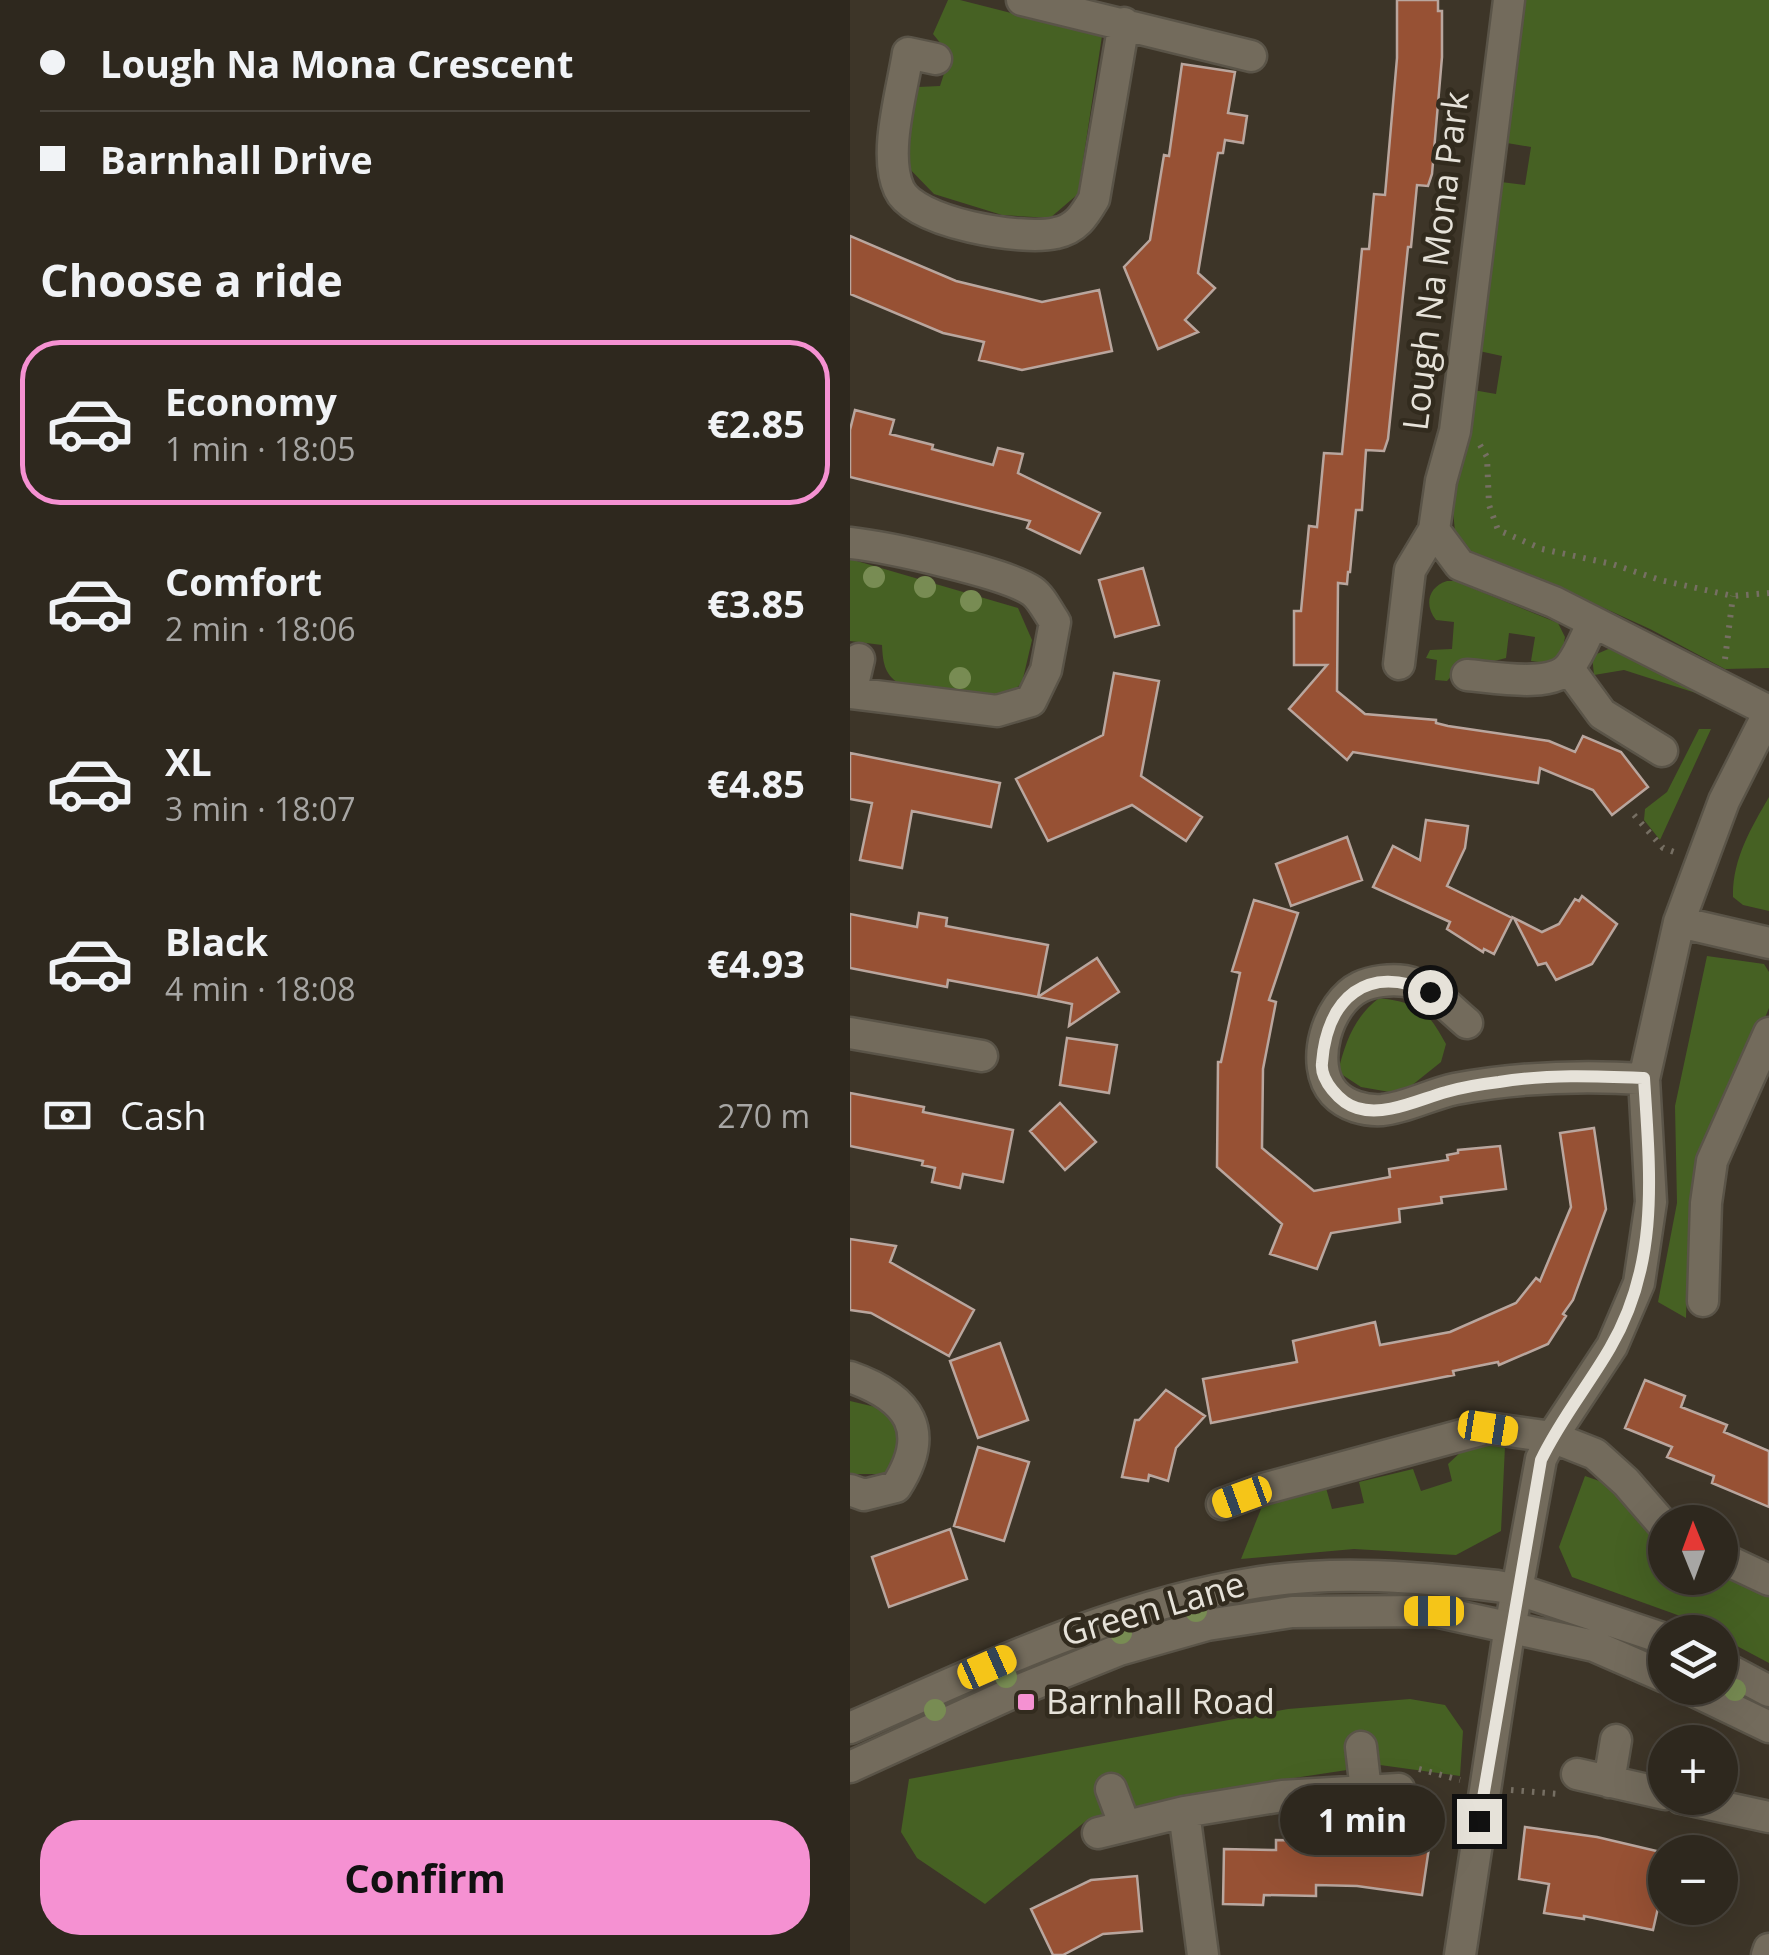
<!DOCTYPE html>
<html lang="en">
<head>
<meta charset="utf-8">
<style>
	:root { --surface:#2e281e; --page:#363027; --text:#f1f3f6; --muted:#a7a6a4; --line:#49443c; --accent:#f591d2 }
	body { margin:0; font-family:"Open Sans",sans-serif; background:var(--page); color:var(--text); height:100vh; display:flex; flex-direction:column; font-size:38px; white-space:nowrap }
	* { box-sizing:border-box; margin:0 }
	p { font-size:32px; color:var(--muted) }
	.icon { flex:none; width:55px; height:55px; fill:none; stroke:currentColor; stroke-width:2; stroke-linecap:round; stroke-linejoin:round }
	.map { position:relative; flex:1; overflow:hidden }
	.panel { display:flex; flex-direction:column; background:var(--surface); width:850px }
	.panel>* { flex:none }
	.guide { display:grid; align-content:center; height:220px; padding:0 40px; background:var(--surface) }
	.needle { width:65px; rotate:359deg }
	.fabs { position:absolute; left:798px; top:1505px; display:grid; gap:20px }
	.fabs a { display:grid; place-items:center; width:90px; height:90px; border-radius:50%; background:var(--surface); box-shadow:0 10px 40px #0002,0 0 0 2px var(--line); font-size:50px }
	.end { position:absolute; width:45px; height:45px; margin:-22px; border:12px solid #e6e2d9; background:#111; box-shadow:0 0 0 5px #111 }
	.from { border-radius:50% }
	.bubble { position:absolute; height:70px; border-radius:35px; background:var(--surface); box-shadow:0 10px 40px #0002,0 0 0 2px var(--line); font-size:32px; font-weight:700; line-height:70px; text-align:center }
	.car { position:absolute; width:30px; height:60px; margin:-30px -15px; border-radius:12px; box-shadow:0 0 8px 2px #0007; background:linear-gradient(#f5c518 24%,#345 0 40%,#f5c518 0 76%,#345 0 86%,#f5c518 0) }
	.guide b { display:flex; align-items:center; gap:35px; height:95px; font-size:38px }
	.guide b+b { border-top:2px solid var(--line) }
	.guide i { width:25px; height:25px; background:var(--text) }
	ul { padding:0; list-style:none }
	li { display:flex; align-items:center; gap:30px; height:165px; margin:0 20px 15px; padding:0 20px; border:5px solid transparent; border-radius:40px }
	li div { flex:1 }
	li b { display:block; font-size:38px }
	li em { font-style:normal; font-weight:700 }
	li.on { border-color:var(--accent) }
	li>.icon { width:90px; height:90px; stroke-width:1.5 }
	h2 { padding:0 40px; font-size:45px; line-height:120px }
	.pay { display:flex; align-items:center; gap:25px; height:110px; padding:0 40px; font-size:38px }
	.pay p { margin-inline-start:auto }
	.button { display:flex; gap:20px; margin-top:auto; padding:20px 40px }
	.button a { flex:1; height:115px; border-radius:40px; background:var(--accent); color:#111; font-size:40px; font-weight:700; line-height:115px; text-align:center }
	main { display:flex; flex:1; min-height:0 }
	.map>svg:first-child { display:block }
</style>
</head>
<body>
<main>
<section class="panel">
<div class="guide">
<b><i class="from"></i>Lough Na Mona Crescent</b>
<b><i></i>Barnhall Drive</b>
</div>
<h2>Choose a ride</h2>
<ul>
<li class="on"><svg class="icon" aria-label="car" viewBox="0 0 24 24"><path d="M5 17H2v-5l4-1 3-4h7l3 4 3 1v5h-3M9 17h6M6 11h13"/><circle cx="7" cy="17" r="2"/><circle cx="17" cy="17" r="2"/></svg><div><b>Economy</b><p>1 min · 18:05</p></div><em>€2.85</em></li>
<li><svg class="icon" aria-label="car" viewBox="0 0 24 24"><path d="M5 17H2v-5l4-1 3-4h7l3 4 3 1v5h-3M9 17h6M6 11h13"/><circle cx="7" cy="17" r="2"/><circle cx="17" cy="17" r="2"/></svg><div><b>Comfort</b><p>2 min · 18:06</p></div><em>€3.85</em></li>
<li><svg class="icon" aria-label="car" viewBox="0 0 24 24"><path d="M5 17H2v-5l4-1 3-4h7l3 4 3 1v5h-3M9 17h6M6 11h13"/><circle cx="7" cy="17" r="2"/><circle cx="17" cy="17" r="2"/></svg><div><b>XL</b><p>3 min · 18:07</p></div><em>€4.85</em></li>
<li><svg class="icon" aria-label="car" viewBox="0 0 24 24"><path d="M5 17H2v-5l4-1 3-4h7l3 4 3 1v5h-3M9 17h6M6 11h13"/><circle cx="7" cy="17" r="2"/><circle cx="17" cy="17" r="2"/></svg><div><b>Black</b><p>4 min · 18:08</p></div><em>€4.93</em></li>
</ul>
<div class="pay"><svg class="icon" aria-label="cash" viewBox="0 0 24 24"><path d="M3 7h18v10H3z"/><circle cx="12" cy="12" r="2"/></svg>Cash<p>270 m</p></div>
<div class="button"><a>Confirm</a></div>
</section>
<div class="map">
<svg width="919" height="1955" viewBox="0 0 919 1955">
	<rect width="100%" height="100%" fill="#3d3528"/>
	<path fill="#466123" d="M 98,0 L 110,0 L 252,36 L 228,194 L 200,218 L 152,215 L 84,194 L 55,164 L 68,87 L 90,86 L 100,55 L 83,34 Z
		M 673,0 L 919,0 L 919,668 L 875,669 L 800,629 L 686,577 L 620,551 L 605,532 L 603,510 L 623,390 L 646,394 L 652,356 L 629,351 L 651,182 L 675,185 L 681,147 L 657,143 Z
		M 0,559 L 168,608 L 182,640 L 172,683 L 155,698 L 52,686 C 35,675 33,665 32,645 L 0,641 Z
		M 597,581 L 605,581 L 708,623 L 715,637 L 712,654 L 696,663 L 681,661 L 685,637 L 659,633 L 656,658 L 606,671 L 597,681 L 585,680 L 587,660 L 576,658 L 580,650 L 602,649 L 604,622 L 586,620 C 574,605 578,587 597,581 Z
		M 763,647 L 850,691 L 849,694 L 774,670 L 744,675 L 742,656 Z
		M 849,729 L 861,729 L 810,840 L 794,820 L 795,809 L 817,792 Z
		M 919,797 L 919,911 L 893,905 L 883,897 C 882,860 901,828 919,797 Z
		M 857,956 L 914,964 L 919,972 L 919,1008 L 854,1167 L 837,1285 L 836,1318 L 808,1302 L 827,1203 L 825,1106 Z
		M 529,998 C 568,1003 577,1009 596,1044 L 591,1062 L 551,1094 L 511,1087 L 488,1072 C 495,1043 504,1017 529,998 Z
		M 0,1401 L 34,1409 L 57,1429 L 52,1452 L 37,1474 L 0,1474 Z
		M 637,1443 L 655,1446 L 651,1531 L 606,1555 L 504,1549 L 391,1559 L 413,1504 L 476,1488 L 482,1509 L 514,1503 L 509,1482 L 563,1469 L 571,1491 L 602,1481 L 598,1464 L 613,1450 Z
		M 735,1476 L 758,1484 L 787,1521 L 815,1539 L 815,1578 L 832,1578 L 854,1589 L 863,1578 L 870,1578 L 870,1572 L 919,1594 L 919,1663 L 870,1637 L 870,1632 L 862,1632 L 833,1617 L 722,1577 L 709,1547 Z
		M 560,1699 L 595,1705 L 613,1731 L 610,1776 L 530,1765 L 332,1795 L 237,1820 L 135,1904 L 67,1858 L 51,1832 L 59,1779 L 438,1709 Z"/>
	<path fill="#975134" stroke="#b9a69e" stroke-width="2.5" d="M 547,0 L 588,0 L 588,11 L 592,11 L 592,57 L 582,174 L 578,186 L 567,185 L 561,247 L 558,247 L 538,439 L 534,451 L 516,450 L 512,510 L 506,510 L 500,572 L 498,572 L 497,584 L 488,583 L 487,691 L 515,714 L 586,720 L 586,723 L 598,726 L 699,741 L 725,752 L 733,736 L 771,752 L 798,787 L 762,815 L 743,790 L 690,768 L 688,783 L 503,752 L 497,760 L 439,709 L 477,665 L 444,665 L 444,611 L 451,611 L 459,526 L 467,527 L 474,453 L 492,454 L 512,249 L 519,249 L 524,194 L 535,195 L 547,58 Z
		M 332,64 L 385,72 L 378,113 L 397,116 L 393,143 L 375,140 L 373,153 L 368,153 L 348,273 L 365,288 L 335,320 L 348,332 L 308,349 L 274,267 L 300,240 L 314,155 L 319,156 Z
		M 0,236 L 106,281 L 192,302 L 249,290 L 262,351 L 172,370 L 129,360 L 134,342 L 93,333 L 0,294 Z
		M 5,410 L 44,420 L 40,434 L 83,445 L 82,449 L 143,465 L 148,448 L 173,454 L 168,473 L 250,513 L 230,553 L 177,528 L 180,521 L 0,477 L 0,430 Z
		M 293,568 L 309,625 L 265,637 L 249,580 Z
		M 264,673 L 309,681 L 291,776 L 352,817 L 336,841 L 282,805 L 198,841 L 166,779 L 253,735 Z
		M 0,753 L 150,783 L 141,827 L 62,811 L 52,868 L 10,860 L 22,803 L 0,799 Z
		M 576,820 L 618,826 L 615,848 L 597,886 L 662,918 L 644,954 L 634,949 L 633,952 L 597,929 L 600,922 L 523,887 L 543,846 L 570,860 Z
		M 497,837 L 512,880 L 441,906 L 426,864 Z
		M 732,896 L 767,924 L 742,964 L 706,980 L 696,963 L 688,965 L 664,918 L 692,932 L 709,924 L 725,899 L 729,901 Z
		M 404,900 L 448,913 L 419,1000 L 426,1002 L 413,1069 L 412,1148 L 464,1191 L 540,1177 L 539,1169 L 598,1160 L 597,1155 L 608,1153 L 608,1150 L 650,1146 L 656,1189 L 591,1197 L 592,1203 L 549,1209 L 550,1222 L 481,1233 L 467,1269 L 420,1254 L 432,1224 L 367,1167 L 368,1062 L 371,1062 L 390,973 L 382,971 Z
		M 69,913 L 97,918 L 96,926 L 198,945 L 188,997 L 98,980 L 97,987 L 0,968 L 0,914 L 67,927 Z
		M 247,958 L 269,992 L 219,1026 L 222,1004 L 188,997 Z
		M 217,1038 L 267,1045 L 259,1093 L 210,1085 Z
		M 0,1093 L 74,1107 L 73,1112 L 163,1130 L 153,1182 L 113,1174 L 110,1188 L 82,1182 L 85,1168 L 72,1165 L 73,1161 L 0,1146 Z
		M 210,1103 L 246,1142 L 215,1170 L 180,1131 Z
		M 744,1128 L 756,1209 L 723,1300 L 713,1314 L 716,1316 L 698,1344 L 649,1365 L 648,1362 L 603,1371 L 604,1375 L 361,1423 L 353,1379 L 447,1362 L 443,1341 L 525,1322 L 530,1345 L 600,1332 L 666,1303 L 686,1278 L 690,1281 L 721,1207 L 710,1133 Z
		M 0,1239 L 46,1246 L 40,1262 L 124,1310 L 99,1356 L 21,1313 L 0,1310 Z
		M 150,1343 L 178,1420 L 128,1438 L 100,1361 Z
		M 795,1380 L 835,1396 L 831,1407 L 877,1425 L 874,1432 L 919,1451 L 919,1507 L 862,1483 L 864,1476 L 817,1457 L 822,1447 L 775,1428 Z
		M 316,1390 L 355,1416 L 326,1448 L 318,1481 L 299,1475 L 298,1481 L 272,1477 L 285,1420 L 289,1420 Z
		M 128,1447 L 179,1462 L 154,1541 L 104,1526 Z
		M 100,1529 L 117,1579 L 39,1607 L 22,1557 Z
		M 675,1827 L 747,1837 L 815,1853 L 815,1877 L 803,1930 L 734,1916 L 734,1919 L 694,1913 L 699,1884 L 669,1879 Z
		M 481,1830 L 513,1831 L 580,1841 L 572,1895 L 507,1886 L 466,1885 L 466,1896 L 414,1895 L 413,1905 L 373,1904 L 374,1849 L 426,1850 L 426,1840 L 481,1841 Z
		M 287,1876 L 292,1931 L 253,1934 L 213,1955 L 203,1955 L 181,1909 L 241,1880 Z"/>
	<g fill="none" stroke-linecap="round" stroke-linejoin="round">
		<defs>
			<path id="minor" d="M 172,0 L 401,56
				M 86,59 L 58,53 C 52,92 33,154 49,189 C 64,223 172,241 206,233 C 226,229 234,216 244,199 L 274,23
				M 584,530 L 610,565 L 704,602 L 919,711
				M 0,543 C 36,547 154,572 182,591 C 191,597 198,612 205,622 L 196,670 L 181,701 L 147,711 L 1,693 L 9,659
				M 549,664 L 560,570 L 584,530 L 591,481 L 605,431 L 659,0
				M 719,669 L 752,714 L 812,751
				M 617,675 C 643,677 703,689 720,666 C 730,653 736,636 743,622
				M 829,922 L 919,943
				M 617,1023 C 599,1008 579,985 555,981 C 541,979 522,981 510,987 C 477,1003 459,1065 484,1093 C 496,1106 515,1111 532,1110 C 556,1108 581,1094 605,1089 C 669,1077 730,1075 794,1079
				M 0,1033 L 132,1056
				M 853,1301 L 856,1203 L 862,1161 L 919,1033
				M 0,1377 C 60,1398 82,1431 46,1487 L 14,1495 L 0,1490
				M 372,1504 L 413,1489 L 638,1428 L 702,1437 L 745,1454 L 776,1482 L 815,1527
				M 870,1557 L 919,1580
				M 511,1747 L 516,1791
				M 727,1774 L 815,1794
				M 759,1782 L 766,1740
				M 261,1789 L 275,1826
				M 831,1798 L 919,1817
				M 334,1812 L 353,1955
				M 248,1833 L 334,1812 L 432,1796 L 549,1789
				M 610,1955 L 658,1639 L 691,1459 L 702,1437 L 762,1346 L 789,1283 L 801,1202 L 794,1079 L 829,922 L 874,801 L 919,712
				M 917,1955 L 919,1949"/>
			<path id="tertiary" d="M 870,1665 L 919,1691
				M 838,1688 L 919,1727
				M 0,1728 C 134,1669 264,1605 410,1582 C 488,1570 568,1577 647,1586 L 669,1590 L 815,1639
				M 0,1767 L 167,1691 L 269,1650 L 357,1625 L 442,1612 L 584,1611 L 744,1646 L 815,1677"/>
		</defs>
		<use href="#minor" stroke="#5a5448" stroke-width="35"/>
		<use href="#tertiary" stroke="#5a5448" stroke-width="35"/>
		<path stroke="#766f63" stroke-width="6" stroke-dasharray="2.5 8" stroke-linecap="butt" d="M 630,445 L 637,457 L 639,505 L 648,530 L 692,549 L 762,564 L 810,580 L 883,596 L 919,593
			M 875,659 L 883,596
			M 784,815 L 813,848 L 827,853
			M 569,1769 L 610,1780
			M 661,1790 L 709,1794"/>
		<use href="#minor" stroke="#736b5c" stroke-width="30"/>
		<use href="#tertiary" stroke="#736b5c" stroke-width="30"/>
	</g>
	<g fill="#788c53">
		<circle cx="24" cy="577" r="11"/>
		<circle cx="75" cy="587" r="11"/>
		<circle cx="121" cy="601" r="11"/>
		<circle cx="110" cy="678" r="11"/>
		<circle cx="346" cy="1611" r="11"/>
		<circle cx="271" cy="1633" r="11"/>
		<circle cx="156" cy="1677" r="11"/>
		<circle cx="885" cy="1690" r="11"/>
		<circle cx="85" cy="1710" r="11"/>
	</g>
	<g fill="none" stroke-linecap="round" stroke-linejoin="round">
		<path stroke="#e6e2d9" stroke-width="12" d="M 580,992 C 517,963 477,998 472,1063 C 470,1080 490,1103 507,1108 C 535,1117 570,1099 596,1092 C 613,1087 632,1084 649,1082 C 698,1074 745,1076 794,1078 C 800,1173 810,1263 760,1348 C 738,1386 710,1420 691,1460 L 629,1821"/>
	</g>
	<rect fill="#f591d2" stroke="#322b1e" stroke-width="4" x="166" y="1692" width="20" height="20" rx="5"/>
	<g text-anchor="middle" stroke-width="9" stroke-linejoin="round" paint-order="stroke">
		<g font-size="35" fill="#e6e2d9" stroke="#322b1e">
			<text transform="translate(586 261) rotate(-83)" y="12">Lough Na Mona Park</text>
			<text transform="translate(303 1609) rotate(-16)" y="12">Green Lane</text>
		</g>
		<g font-size="35" fill="#e6e2d9" stroke="#322b1e" text-anchor="start">
			<text x="196" y="1714">Barnhall Road</text>
		</g>
	</g>
</svg>
<div class="fabs">
<a><svg class="needle" viewBox="-14 -14 28 28"><path d="M0-13l5 13h-10z" fill="#e53935"/><path d="M0 13l5-13h-10z" fill="#a7a6a4"/></svg></a>
<a><svg class="icon" aria-label="layers" viewBox="0 0 24 24"><path d="M12 4l9 5-9 5-9-5zM3 14l9 5 9-5"/></svg></a>
<a>+</a>
<a>−</a>
</div>
<i class="end from" style="left:580px;top:992px"></i>
<i class="end" style="left:629px;top:1821px"></i>
<div class="bubble" style="left:430px;top:1785px;width:165px">1 min</div>
<i class="car" style="left:638px;top:1428px;rotate:99deg"></i>
<i class="car" style="left:392px;top:1497px;rotate:250deg"></i>
<i class="car" style="left:584px;top:1611px;rotate:270deg"></i>
<i class="car" style="left:137px;top:1667px;rotate:66deg"></i>
</div>
</main>
</body>
</html>
